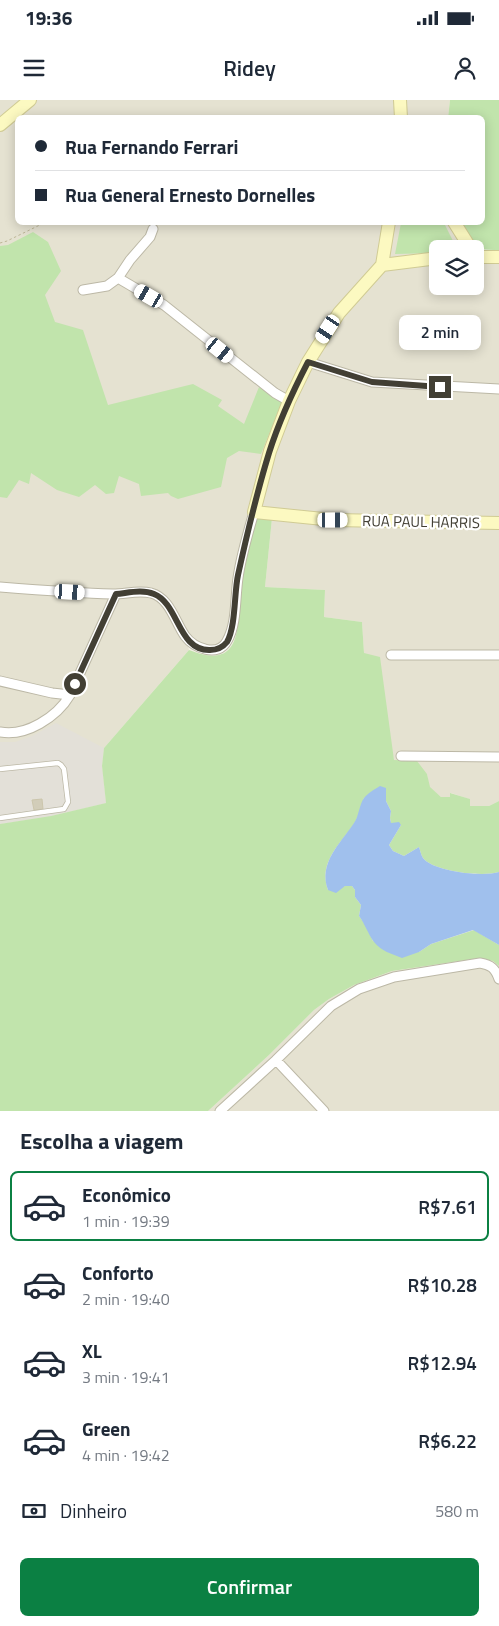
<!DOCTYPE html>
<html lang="pt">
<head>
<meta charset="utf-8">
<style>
	:root { --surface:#fff; --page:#f6f6f7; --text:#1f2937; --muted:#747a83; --line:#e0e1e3; --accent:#0b8043 }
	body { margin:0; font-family:"Titillium Web",sans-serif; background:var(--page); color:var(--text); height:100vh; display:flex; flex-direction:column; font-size:19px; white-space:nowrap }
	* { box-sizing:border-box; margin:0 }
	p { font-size:16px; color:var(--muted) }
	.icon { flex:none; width:28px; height:28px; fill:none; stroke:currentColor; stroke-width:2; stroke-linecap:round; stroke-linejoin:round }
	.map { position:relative; height:1011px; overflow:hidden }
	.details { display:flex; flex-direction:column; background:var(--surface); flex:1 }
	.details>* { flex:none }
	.hud { position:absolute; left:15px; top:15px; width:470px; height:110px; border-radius:8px; box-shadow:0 2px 12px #0003; display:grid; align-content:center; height:110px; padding:0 20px; background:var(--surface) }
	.fabs { position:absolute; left:429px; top:140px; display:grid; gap:10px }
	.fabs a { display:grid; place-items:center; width:55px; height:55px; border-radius:8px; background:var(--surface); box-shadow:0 2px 12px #0003; font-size:25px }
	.end { position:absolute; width:22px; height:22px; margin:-11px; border:6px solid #423f34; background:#fff; box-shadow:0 0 0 2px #fff }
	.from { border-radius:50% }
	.bubble { position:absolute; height:35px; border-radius:8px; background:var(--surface); box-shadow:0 2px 12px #0003; font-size:16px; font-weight:600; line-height:35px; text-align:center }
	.car { position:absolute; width:15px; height:30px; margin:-15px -8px; border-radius:6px; box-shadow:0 0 4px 1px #0007; background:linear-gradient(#fff 24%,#345 0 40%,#fff 0 76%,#345 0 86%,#fff 0) }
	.hud b { display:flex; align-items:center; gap:18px; height:48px; font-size:19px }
	.hud b+b { border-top:1px solid var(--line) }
	.hud i { width:12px; height:12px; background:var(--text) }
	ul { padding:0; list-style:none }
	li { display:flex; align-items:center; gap:15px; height:70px; margin:0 10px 8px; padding:0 10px; border:2px solid transparent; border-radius:8px }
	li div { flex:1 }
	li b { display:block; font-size:19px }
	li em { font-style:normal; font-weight:600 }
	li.current { border-color:var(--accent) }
	li>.icon { width:45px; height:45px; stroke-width:1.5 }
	h2 { padding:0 20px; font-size:22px; line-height:60px }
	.pay { display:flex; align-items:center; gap:12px; height:55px; padding:0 20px; font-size:19px }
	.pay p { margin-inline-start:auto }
	.primary-button { display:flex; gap:10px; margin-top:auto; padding:10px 20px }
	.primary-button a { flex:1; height:58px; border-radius:8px; background:var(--accent); color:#fff; font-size:20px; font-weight:600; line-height:58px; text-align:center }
	.status { display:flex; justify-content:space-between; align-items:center; height:35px; padding:0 25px; background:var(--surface); direction:ltr }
	.status svg { height:14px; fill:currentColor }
	header { display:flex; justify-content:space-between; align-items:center; height:65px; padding:0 20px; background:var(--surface); font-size:22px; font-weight:600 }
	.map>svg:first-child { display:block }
</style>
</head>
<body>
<div class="status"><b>19:36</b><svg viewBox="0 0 49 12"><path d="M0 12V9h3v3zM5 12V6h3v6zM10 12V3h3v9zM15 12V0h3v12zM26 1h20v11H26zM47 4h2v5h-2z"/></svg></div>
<header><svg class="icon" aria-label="menu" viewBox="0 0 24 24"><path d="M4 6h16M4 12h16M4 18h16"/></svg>Ridey<svg class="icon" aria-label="person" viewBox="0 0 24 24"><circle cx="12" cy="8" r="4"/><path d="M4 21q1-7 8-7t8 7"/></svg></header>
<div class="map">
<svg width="499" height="1011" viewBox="0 0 499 1011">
	<rect width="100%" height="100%" fill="#f1efe3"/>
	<path fill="#e5e2d1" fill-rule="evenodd" d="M 0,0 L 450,0 L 448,18 L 18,18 L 18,122 L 461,123 L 482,150 L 499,150 L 499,701 L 489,706 L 469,706 L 469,699 L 451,693 L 451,697 L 441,697 L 429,687 L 427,674 L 394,660 L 364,553 L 362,522 L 324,517 L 325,490 L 265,487 L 272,418 L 227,542 L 209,550 L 186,538 L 189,550 L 104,648 L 102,666 L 106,703 L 51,716 L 0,724 ZM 438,149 L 475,149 L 475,186 L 438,186 Z
		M 480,858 L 493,861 L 499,866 L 499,1011 L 208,1011 L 269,955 L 314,910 L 329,899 L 354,885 L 392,871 Z"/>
	<path fill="#e3e0d8" d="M 56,623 L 104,648 L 102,666 L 106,703 L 48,717 L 0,724 L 0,642 L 15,642 L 32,636 Z"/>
	<path fill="#c1e4ac" d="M 450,0 L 499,0 L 499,150 C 470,150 475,146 461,123 L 482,122 L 482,18 L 448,18 Z
		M 401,123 L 444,123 L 457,149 L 438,149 L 437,153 L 395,154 Z
		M 33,132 L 48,142 L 61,171 L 45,195 L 55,222 L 83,230 L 108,305 L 193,284 L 222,300 L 218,306 L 244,324 L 259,287 L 282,302 L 261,354 L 239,351 L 227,358 L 221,387 L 178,399 L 171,396 L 168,393 L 141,396 L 139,384 L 119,376 L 114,393 L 106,394 L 95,385 L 79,397 L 57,390 L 31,373 L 29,384 L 19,380 L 7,398 L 0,397 L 0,146 L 8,145 Z
		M 255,416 L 272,418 L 265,487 L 325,490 L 324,517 L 362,522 L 364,553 L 380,557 L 394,660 L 417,661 L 427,674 L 430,687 L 441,697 L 450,697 L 450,693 L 470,699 L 470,706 L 489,706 L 499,701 L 499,772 C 483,777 434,772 423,758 C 421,755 420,750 419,747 L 404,756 L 393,751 L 389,745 L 401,725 L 391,723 L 390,718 L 391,711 L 386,701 L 386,688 L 364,698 C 361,706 359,716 354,724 C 340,744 318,763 328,790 L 345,786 L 352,786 L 355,790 L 355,797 L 361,805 L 359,816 L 365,824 L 373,841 L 419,852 L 431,844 L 474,830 L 499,845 L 499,866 L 493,861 L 480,858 L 392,871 L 354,885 L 329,899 L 314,910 L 269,955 L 208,1011 L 0,1011 L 0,724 L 51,716 L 106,703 L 102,666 L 104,648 L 189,550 C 251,575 235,511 241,475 C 245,455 251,435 255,416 Z"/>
	<path fill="#a0c0ed" d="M 380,686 L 386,688 L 386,701 L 391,711 L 390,718 L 391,723 L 399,722 L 401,725 L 389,745 L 393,751 L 404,756 L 419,747 C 420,750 421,755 423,758 C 434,772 483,777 499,772 L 499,845 L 473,830 L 431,844 L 419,852 L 402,858 C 392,854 381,851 374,842 C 368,834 365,824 359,816 L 361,805 L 355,797 L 355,790 L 352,786 L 345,786 L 336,793 L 328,790 C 318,763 340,744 354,723 C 359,716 359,705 364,698 C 368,693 375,689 380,686 Z"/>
	<path fill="#d2cdb9" stroke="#ccc6ac" d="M 42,699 L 43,709 L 34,710 L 32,700 Z"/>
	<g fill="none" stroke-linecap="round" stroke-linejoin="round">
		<defs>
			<path id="lane" d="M 0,669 L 58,663 L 61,665 L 64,669 L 68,702 L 64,709 L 0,718"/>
			<path id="street" d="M 153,129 L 150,137 L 130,160 L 118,178 L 164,205 L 275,293 L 289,301
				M 83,190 L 107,186 L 118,178
				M 308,262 L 372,282 L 499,289
				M 0,487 C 38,490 76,493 113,494 C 126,494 138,490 151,493 C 170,498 175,522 185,536 C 194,548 218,558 227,541 C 237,524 235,498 238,478 C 241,456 248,433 254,412
				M 391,555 L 499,555
				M 0,581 L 52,593 L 70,595
				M 0,632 C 26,637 57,617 70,595 L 116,494
				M 401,656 L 499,657
				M 276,960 L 324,1011
				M 220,1011 L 276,960 L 331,906 L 359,889 L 394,877 L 480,863 C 491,865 495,868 499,879"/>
			<path id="secondary" d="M 400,0 L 401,18
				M 0,25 L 30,0
				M 454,122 L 471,149
				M 475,157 L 499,157
				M 438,158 L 382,165 L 339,213 L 308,262 L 289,301 L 270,351 L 254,412 L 333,420 L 499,423
				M 382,165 L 389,122"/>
		</defs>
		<use href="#lane" stroke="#bcb8a6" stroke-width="6"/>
		<use href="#street" stroke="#bcb8a6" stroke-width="11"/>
		<use href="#secondary" stroke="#d0cb94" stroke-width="14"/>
		<path stroke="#bdb798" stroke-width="1" stroke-dasharray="2.5 2.5" stroke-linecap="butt" d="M 0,143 L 7,141 L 46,122"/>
		<use href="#lane" stroke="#fff" stroke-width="4.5"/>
		<use href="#street" stroke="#fff" stroke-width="9"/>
		<use href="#secondary" stroke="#fcf9c1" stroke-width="12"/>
	</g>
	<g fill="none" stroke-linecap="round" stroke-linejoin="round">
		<path stroke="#423f34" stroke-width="6" d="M 75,584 L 116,494 C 128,493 142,489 154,494 C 179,504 178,551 210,550 C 217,550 223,547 227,542 C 236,526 234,493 238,475 C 247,434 257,392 269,353 C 279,321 293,291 308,262 L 372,282 L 440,287"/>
	</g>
	<g text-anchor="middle" stroke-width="4.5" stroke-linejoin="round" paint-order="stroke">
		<g font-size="15" fill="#423f34" stroke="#fff">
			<text transform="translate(421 422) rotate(1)" y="5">RUA PAUL HARRIS</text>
		</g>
	</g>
</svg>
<div class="fabs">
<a><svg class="icon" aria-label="layers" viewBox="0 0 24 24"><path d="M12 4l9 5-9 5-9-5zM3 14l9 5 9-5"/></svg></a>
</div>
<i class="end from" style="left:75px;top:584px"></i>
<i class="end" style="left:440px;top:287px"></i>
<div class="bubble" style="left:399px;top:215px;width:82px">2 min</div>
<i class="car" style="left:149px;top:196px;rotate:300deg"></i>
<i class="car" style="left:328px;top:229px;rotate:213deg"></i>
<i class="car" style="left:220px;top:250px;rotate:129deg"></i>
<i class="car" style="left:333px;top:420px;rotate:90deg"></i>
<i class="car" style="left:70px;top:492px;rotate:93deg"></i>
<div class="hud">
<b><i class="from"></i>Rua Fernando Ferrari</b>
<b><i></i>Rua General Ernesto Dornelles</b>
</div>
</div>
<section class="details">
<h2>Escolha a viagem</h2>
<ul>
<li class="current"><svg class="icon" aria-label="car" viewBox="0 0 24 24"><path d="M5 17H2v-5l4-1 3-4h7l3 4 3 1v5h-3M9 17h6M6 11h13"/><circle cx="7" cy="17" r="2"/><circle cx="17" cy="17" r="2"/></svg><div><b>Econômico</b><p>1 min · 19:39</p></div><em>R$7.61</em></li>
<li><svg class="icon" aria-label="car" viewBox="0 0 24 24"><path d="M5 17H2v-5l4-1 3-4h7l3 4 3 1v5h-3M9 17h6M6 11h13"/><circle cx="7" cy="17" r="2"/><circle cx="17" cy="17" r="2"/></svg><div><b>Conforto</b><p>2 min · 19:40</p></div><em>R$10.28</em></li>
<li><svg class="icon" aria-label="car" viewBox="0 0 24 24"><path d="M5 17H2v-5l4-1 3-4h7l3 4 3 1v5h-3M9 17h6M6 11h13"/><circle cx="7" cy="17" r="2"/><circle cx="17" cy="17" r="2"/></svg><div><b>XL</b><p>3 min · 19:41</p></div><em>R$12.94</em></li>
<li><svg class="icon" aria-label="car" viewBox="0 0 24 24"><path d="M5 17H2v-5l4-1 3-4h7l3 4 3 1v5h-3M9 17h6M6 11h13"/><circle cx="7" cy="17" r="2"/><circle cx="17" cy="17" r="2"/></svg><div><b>Green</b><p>4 min · 19:42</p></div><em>R$6.22</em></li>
</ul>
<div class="pay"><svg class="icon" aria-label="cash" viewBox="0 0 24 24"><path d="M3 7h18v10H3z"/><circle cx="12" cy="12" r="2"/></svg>Dinheiro<p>580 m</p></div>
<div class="primary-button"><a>Confirmar</a></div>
</section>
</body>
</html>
